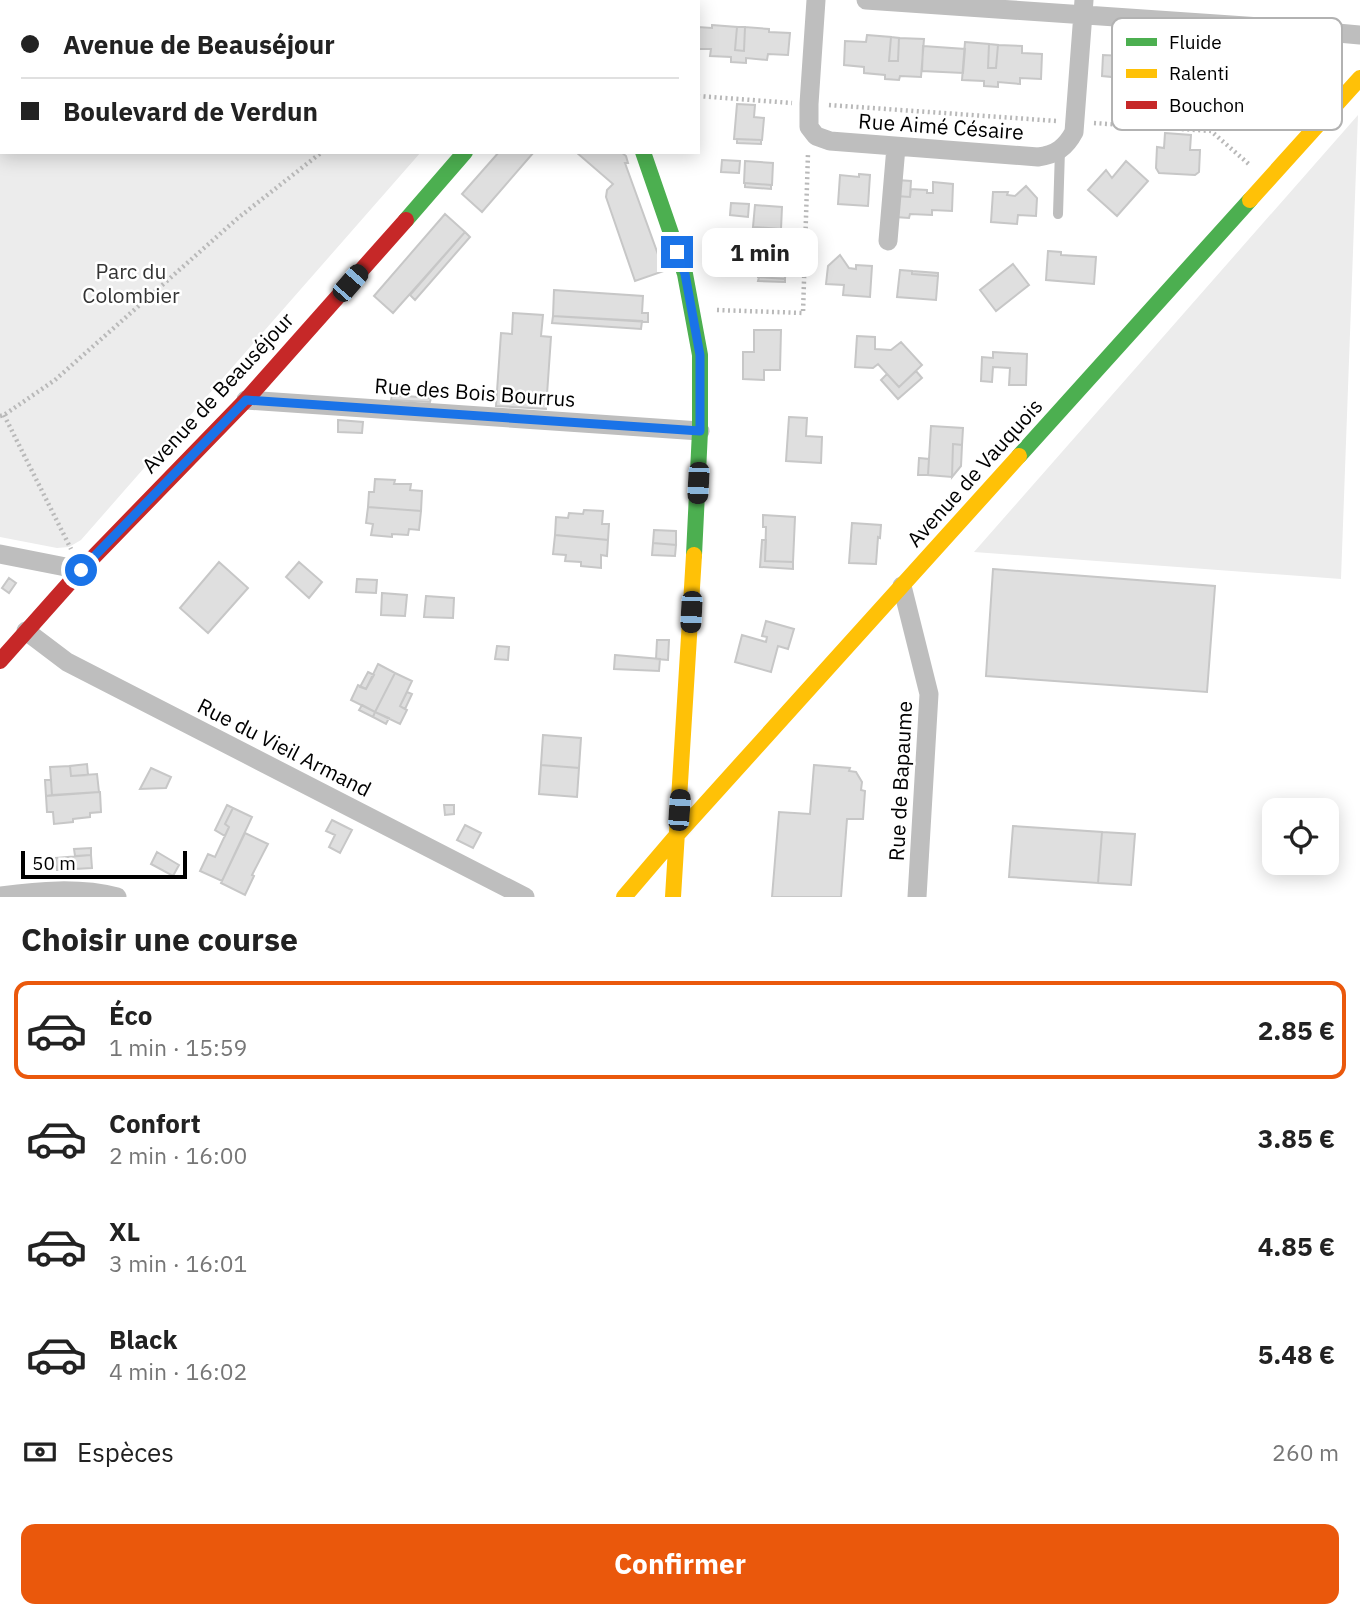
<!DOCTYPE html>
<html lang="fr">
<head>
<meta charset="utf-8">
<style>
	:root { --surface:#fff; --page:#f2f2f2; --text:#222; --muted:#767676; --line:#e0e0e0; --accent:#ea580c }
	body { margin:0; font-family:"IBM Plex Sans",sans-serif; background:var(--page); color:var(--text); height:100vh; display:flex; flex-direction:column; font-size:26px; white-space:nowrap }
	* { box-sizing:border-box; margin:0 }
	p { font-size:23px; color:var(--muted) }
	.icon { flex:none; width:38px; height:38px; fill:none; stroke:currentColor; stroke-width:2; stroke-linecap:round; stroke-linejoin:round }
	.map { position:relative; height:897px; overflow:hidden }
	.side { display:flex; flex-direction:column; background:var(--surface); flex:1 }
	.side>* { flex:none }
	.guide { position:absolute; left:0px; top:0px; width:700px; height:154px; box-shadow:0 4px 18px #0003; display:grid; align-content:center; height:154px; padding:0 21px; background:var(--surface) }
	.buttons { position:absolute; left:1262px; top:798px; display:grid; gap:14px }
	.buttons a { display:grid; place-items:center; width:77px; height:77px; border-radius:14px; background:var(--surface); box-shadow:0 4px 18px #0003; font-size:35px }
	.scale { position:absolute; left:21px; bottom:18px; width:166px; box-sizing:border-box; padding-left:7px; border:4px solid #000; border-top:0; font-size:19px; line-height:24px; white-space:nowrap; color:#000; -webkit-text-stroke:5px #fff; paint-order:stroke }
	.end { position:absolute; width:32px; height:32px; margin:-16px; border:9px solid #1a73e8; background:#fff; box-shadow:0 0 0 4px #fff }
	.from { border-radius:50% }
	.bubble { position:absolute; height:49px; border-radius:14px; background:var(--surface); box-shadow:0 4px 18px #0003; font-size:23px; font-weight:800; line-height:49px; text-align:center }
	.car { position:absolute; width:21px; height:42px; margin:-21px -10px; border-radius:9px; box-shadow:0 0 5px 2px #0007; background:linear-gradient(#222 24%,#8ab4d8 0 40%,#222 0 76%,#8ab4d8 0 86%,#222 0) }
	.guide b { display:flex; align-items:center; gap:24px; height:66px; font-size:26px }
	.guide b+b { border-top:2px solid var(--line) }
	.guide i { width:18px; height:18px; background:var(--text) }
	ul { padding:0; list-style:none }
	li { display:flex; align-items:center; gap:21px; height:98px; margin:0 14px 10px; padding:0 7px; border:4px solid transparent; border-radius:14px }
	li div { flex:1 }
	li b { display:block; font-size:26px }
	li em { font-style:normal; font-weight:800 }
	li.current { border-color:var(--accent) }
	li>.icon { width:63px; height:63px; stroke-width:1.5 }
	h2 { padding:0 21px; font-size:32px; line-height:84px }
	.pay { display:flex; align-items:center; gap:18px; height:77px; padding:0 21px; font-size:26px }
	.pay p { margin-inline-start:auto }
	.cta { display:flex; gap:14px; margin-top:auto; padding:14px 21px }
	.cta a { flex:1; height:80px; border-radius:14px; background:var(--accent); color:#fff; font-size:28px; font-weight:800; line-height:80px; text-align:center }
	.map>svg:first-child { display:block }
</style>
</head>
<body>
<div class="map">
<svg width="1360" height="897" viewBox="0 0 1360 897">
	<rect width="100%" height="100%" fill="#fff"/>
	<path fill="#ececec" d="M 0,0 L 555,0 L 554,2 L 2,2 L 2,152 L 421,152 L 81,540 L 69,547 L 57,548 L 0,537 Z
		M 1358,115 L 1341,579 L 974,552 Z"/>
	<path fill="#dfdfdf" stroke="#c7c7c7" stroke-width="2" d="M 712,25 L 737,27 L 735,50 L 744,51 L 745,27 L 769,29 L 769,32 L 790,33 L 788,55 L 768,54 L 767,60 L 746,58 L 746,63 L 731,62 L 731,57 L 710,56 L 711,49 L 698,49 L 698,27 L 712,28 Z
		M 737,27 L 745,27 L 744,51 L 735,50 Z
		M 867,35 L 891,37 L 889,61 L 898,61 L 899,38 L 924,39 L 921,77 L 900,76 L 899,80 L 885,79 L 885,75 L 864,73 L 864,67 L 844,65 L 845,41 L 866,42 Z
		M 891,37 L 899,38 L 898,61 L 889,61 Z
		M 965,42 L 989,44 L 988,68 L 996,68 L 998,45 L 1022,46 L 1022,53 L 1042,54 L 1041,79 L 1020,78 L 1020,84 L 998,82 L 998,87 L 984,86 L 984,81 L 962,80 Z
		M 989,44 L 998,45 L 996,68 L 988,68 Z
		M 923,46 L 965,49 L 963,73 L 922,71 Z
		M 1124,53 L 1148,55 L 1147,78 L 1155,79 L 1157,55 L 1181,57 L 1181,60 L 1202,62 L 1200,83 L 1180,82 L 1179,88 L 1158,86 L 1157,91 L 1143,90 L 1143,85 L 1122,84 L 1122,78 L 1102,76 L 1103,55 L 1124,56 Z
		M 737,104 L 755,105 L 754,117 L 764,118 L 762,140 L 734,139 Z
		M 1165,133 L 1191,135 L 1190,150 L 1200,150 L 1199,172 L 1195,175 L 1159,173 L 1156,168 L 1157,147 L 1164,148 Z
		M 737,139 L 761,140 L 761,144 L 737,143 Z
		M 499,152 L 534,152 L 482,212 L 462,194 Z
		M 576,152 L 621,152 L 626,156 L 628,163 L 625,163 L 664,271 L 635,281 L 606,197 L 607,190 L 613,184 Z
		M 722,160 L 740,161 L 739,173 L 721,172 Z
		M 745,161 L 773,163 L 772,185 L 744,183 Z
		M 1126,161 L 1148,181 L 1117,216 L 1088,190 L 1106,170 L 1112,178 Z
		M 859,174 L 870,175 L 868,206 L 838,204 L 840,175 L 859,177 Z
		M 897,180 L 911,181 L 910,197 L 896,196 Z
		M 933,182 L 953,184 L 952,211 L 932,210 L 932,215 L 910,214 L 909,218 L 895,217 L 896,196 L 910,197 L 911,189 L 927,190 L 927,193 L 933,193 Z
		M 745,183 L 771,185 L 771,189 L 745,187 Z
		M 1026,186 L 1037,198 L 1036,216 L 1018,215 L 1017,224 L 991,222 L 993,192 L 1008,192 L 1007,195 L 1015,196 Z
		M 731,203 L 749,204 L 748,217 L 730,215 Z
		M 755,205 L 782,207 L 781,229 L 753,227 Z
		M 445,214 L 465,232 L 393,313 L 374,296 Z
		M 754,227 L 780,229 L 780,233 L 754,231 Z
		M 465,232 L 470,237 L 415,300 L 410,295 Z
		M 1048,251 L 1061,252 L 1061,255 L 1096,257 L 1094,284 L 1046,280 Z
		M 736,253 L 754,254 L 753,266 L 735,265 Z
		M 759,255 L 787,256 L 785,279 L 758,277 Z
		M 840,255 L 849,268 L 856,269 L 856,265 L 872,266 L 870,297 L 843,295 L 844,285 L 826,284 L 828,266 Z
		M 1013,264 L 1029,285 L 996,311 L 980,290 Z
		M 900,270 L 912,271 L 912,274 L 938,276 L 936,300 L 897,297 Z
		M 912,271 L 938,273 L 938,276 L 912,274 Z
		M 759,277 L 785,279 L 785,282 L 758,281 Z
		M 554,290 L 643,296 L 642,313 L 648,313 L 648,322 L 553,316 Z
		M 513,313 L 543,315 L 541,336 L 551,337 L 546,409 L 496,406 L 501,333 L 512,334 Z
		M 553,316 L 642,321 L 641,329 L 552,323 Z
		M 754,330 L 781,330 L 780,370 L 764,370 L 764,380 L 743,379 L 743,352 L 754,352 Z
		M 857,336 L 875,337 L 875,349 L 891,350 L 901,342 L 922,365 L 899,387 L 878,364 L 873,368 L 855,367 Z
		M 993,352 L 1027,354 L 1026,385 L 1009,385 L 1010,368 L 993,367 L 992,382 L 981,381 L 982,357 L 993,358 Z
		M 916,371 L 922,378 L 898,399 L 881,380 L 887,374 L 899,387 Z
		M 392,395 L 431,398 L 430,402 L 391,400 Z
		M 789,417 L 807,418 L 806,436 L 822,437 L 821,463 L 786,461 Z
		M 338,420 L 363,422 L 362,433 L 338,432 Z
		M 931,426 L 963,428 L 962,445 L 953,444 L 952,477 L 928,475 Z
		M 953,444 L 962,445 L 961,466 L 952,477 Z
		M 919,458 L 929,459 L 928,475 L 918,475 Z
		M 375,479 L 395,480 L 394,484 L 411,484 L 410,490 L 422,491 L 421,511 L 368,507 L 369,492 L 374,492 Z
		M 368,507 L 421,511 L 419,530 L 409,529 L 408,535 L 392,534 L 392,537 L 371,535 L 373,524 L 366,523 Z
		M 584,510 L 603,511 L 602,524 L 609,524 L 608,540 L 555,535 L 556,517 L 568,518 L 569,513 L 583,514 Z
		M 763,515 L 795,517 L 793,562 L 765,561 L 766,527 L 763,527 Z
		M 852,523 L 881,525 L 880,538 L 878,537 L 876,564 L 849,563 Z
		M 654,530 L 676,531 L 676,545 L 653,543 Z
		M 555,535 L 608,540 L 607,556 L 601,555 L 601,568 L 581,566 L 581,562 L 565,561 L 566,555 L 553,554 Z
		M 762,540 L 766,540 L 765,561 L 793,562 L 793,569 L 760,567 Z
		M 653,543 L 676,545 L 675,556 L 652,555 Z
		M 219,562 L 248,588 L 208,633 L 180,608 Z
		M 299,562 L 322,582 L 309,598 L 286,577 Z
		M 993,569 L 1215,586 L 1207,692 L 986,676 Z
		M 9,578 L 16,583 L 9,593 L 2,588 Z
		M 357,579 L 377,580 L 376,593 L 356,592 Z
		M 382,593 L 407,595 L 405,616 L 381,615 Z
		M 426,596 L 454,598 L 453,618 L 424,617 Z
		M 766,621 L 794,629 L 788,649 L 778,646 L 771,672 L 735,662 L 742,635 L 766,642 L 767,637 L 762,636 Z
		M 657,640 L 669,640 L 668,660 L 656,659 Z
		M 497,646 L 509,647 L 508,660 L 495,659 Z
		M 615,655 L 660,659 L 659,671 L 614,669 Z
		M 378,664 L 395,673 L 375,712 L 351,700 L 358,685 L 366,689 Z
		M 368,672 L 374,675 L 366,689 L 360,687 Z
		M 395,673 L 412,681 L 400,706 L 407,710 L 400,724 L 375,712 Z
		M 407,692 L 412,694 L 405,709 L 400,706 Z
		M 362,705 L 375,712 L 373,717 L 359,710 Z
		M 375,712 L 389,718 L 386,724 L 373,717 Z
		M 543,735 L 581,738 L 579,768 L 541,765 Z
		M 87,764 L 88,775 L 71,776 L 70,766 Z
		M 541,765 L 579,768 L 577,797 L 539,794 Z
		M 814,765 L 850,768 L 849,771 L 856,772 L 862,782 L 861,790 L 865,791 L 863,819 L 847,819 L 841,897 L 772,897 L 779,812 L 810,814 Z
		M 70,766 L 71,776 L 97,774 L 99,792 L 52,795 L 50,767 Z
		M 151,768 L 171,777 L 166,788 L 140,789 Z
		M 45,780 L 51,780 L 52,795 L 46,796 Z
		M 100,792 L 101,812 L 90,813 L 90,817 L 73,819 L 73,822 L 54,824 L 53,812 L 47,812 L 46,796 Z
		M 227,805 L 233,808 L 225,824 L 229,827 L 225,836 L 215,830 Z
		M 444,805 L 454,805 L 454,814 L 445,815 Z
		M 233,808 L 252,817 L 222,881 L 200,871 L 208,854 L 215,857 L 229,827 L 225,824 Z
		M 332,820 L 352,830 L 340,853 L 329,847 L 335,835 L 326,831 Z
		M 465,825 L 481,833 L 473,848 L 457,840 Z
		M 1013,826 L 1102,832 L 1098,883 L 1009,877 Z
		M 1102,832 L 1135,834 L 1131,885 L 1098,883 Z
		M 245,833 L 268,844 L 252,875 L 254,876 L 245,895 L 221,883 Z
		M 91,848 L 91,855 L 75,856 L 74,849 Z
		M 157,852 L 179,865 L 173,876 L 151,864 Z
		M 91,855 L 92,868 L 57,870 L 56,858 Z"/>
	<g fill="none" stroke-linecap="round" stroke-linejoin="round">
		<path stroke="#b9b9b9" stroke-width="4.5" stroke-dasharray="2 3.5" stroke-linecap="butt" d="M 300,0 L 302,2
			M 547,2 L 555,2
			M 698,96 L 792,103
			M 829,105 L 1057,121
			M 1094,123 L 1211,131 L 1251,166
			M 717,310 L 803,313 L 808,153
			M 4,415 L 71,549
			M 0,416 L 4,415 L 55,380 L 238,218 L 322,152"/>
		<path stroke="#bebebe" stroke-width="10" d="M 1058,214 L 1060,150"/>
		<path stroke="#bebebe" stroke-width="19" d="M 614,0 L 614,2
			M 816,0 L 809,104 L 809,127 L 816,136 L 830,141 L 1038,157 C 1056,155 1066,147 1074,132 L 1084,0
			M 866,0 L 1305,30 L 1360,35
			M 583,2 L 585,0
			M 888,241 L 896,147
			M 246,400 L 700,431
			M 0,554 L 81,570
			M 902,586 L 929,694 L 917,897
			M 26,631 L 67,662 L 525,897
			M 0,896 C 38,891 79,887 117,897"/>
		<path stroke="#4caf50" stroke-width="16" d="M 643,152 L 685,274 L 700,355 L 700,431 L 694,555
			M 406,220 L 465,152
			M 1019,456 L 1250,200"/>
		<path stroke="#ffc107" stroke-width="16" d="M 1250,200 L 1360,78
			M 624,897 L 677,835 L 1019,456
			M 673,897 L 694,555"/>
		<path stroke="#c62828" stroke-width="16" d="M 0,661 L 81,570 L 246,400 L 406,220"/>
	</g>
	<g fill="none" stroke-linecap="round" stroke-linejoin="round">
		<path stroke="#1a73e8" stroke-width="9" d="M 81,570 L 246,400 L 700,431 L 700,355 L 685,274 L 677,252"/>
	</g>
	<g text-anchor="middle" stroke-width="5" stroke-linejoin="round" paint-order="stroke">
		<g font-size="21" fill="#000" stroke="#fff">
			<text transform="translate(941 127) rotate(4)" y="7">Rue Aimé Césaire</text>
			<text transform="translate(218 393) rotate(-47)" y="7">Avenue de Beauséjour</text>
			<text transform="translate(475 393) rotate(4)" y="7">Rue des Bois Bourrus</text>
			<text transform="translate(975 473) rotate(-48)" y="7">Avenue de Vauquois</text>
			<text transform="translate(284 748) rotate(27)" y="7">Rue du Vieil Armand</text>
			<text transform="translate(901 781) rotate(-87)" y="7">Rue de Bapaume</text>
		</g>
		<g font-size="21" fill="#333" stroke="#fff">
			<text x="131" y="279">Parc du<tspan x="131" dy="24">Colombier</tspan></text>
		</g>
	</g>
	<rect x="1112" y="18" width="230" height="112" rx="10" fill="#fff" stroke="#b2b2b2" stroke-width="2"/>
	<rect x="1126" y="38" width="31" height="8" fill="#4caf50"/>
	<rect x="1126" y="69" width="31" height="9" fill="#ffc107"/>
	<rect x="1126" y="101" width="31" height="8" fill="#c62828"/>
	<g font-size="19" fill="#000">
		<text x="1169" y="49">Fluide</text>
		<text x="1169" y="80">Ralenti</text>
		<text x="1169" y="112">Bouchon</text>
	</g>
</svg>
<div class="buttons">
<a><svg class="icon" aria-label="locate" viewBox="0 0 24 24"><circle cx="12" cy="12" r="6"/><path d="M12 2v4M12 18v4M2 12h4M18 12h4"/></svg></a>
</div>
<div class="scale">50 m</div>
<i class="end from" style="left:81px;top:570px"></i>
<i class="end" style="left:677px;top:252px"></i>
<div class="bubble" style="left:702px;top:228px;width:116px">1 min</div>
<i class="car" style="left:350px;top:283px;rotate:41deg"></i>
<i class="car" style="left:698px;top:483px;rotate:183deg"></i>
<i class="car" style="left:691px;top:612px;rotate:183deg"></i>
<i class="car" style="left:679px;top:810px;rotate:4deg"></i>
<div class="guide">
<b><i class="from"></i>Avenue de Beauséjour</b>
<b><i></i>Boulevard de Verdun</b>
</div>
</div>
<section class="side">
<h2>Choisir une course</h2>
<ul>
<li class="current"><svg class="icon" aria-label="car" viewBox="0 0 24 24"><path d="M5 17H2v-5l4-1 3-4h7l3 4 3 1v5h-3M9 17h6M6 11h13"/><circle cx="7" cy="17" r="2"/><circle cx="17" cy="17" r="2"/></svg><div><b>Éco</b><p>1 min · 15:59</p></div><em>2.85 €</em></li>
<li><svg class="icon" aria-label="car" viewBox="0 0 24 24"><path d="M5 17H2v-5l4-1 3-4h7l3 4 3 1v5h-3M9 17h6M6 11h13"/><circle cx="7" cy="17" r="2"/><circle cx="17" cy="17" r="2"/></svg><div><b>Confort</b><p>2 min · 16:00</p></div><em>3.85 €</em></li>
<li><svg class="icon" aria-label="car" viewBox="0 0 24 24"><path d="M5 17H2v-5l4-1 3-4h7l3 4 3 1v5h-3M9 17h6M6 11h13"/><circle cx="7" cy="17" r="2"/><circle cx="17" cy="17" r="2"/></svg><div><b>XL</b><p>3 min · 16:01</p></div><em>4.85 €</em></li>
<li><svg class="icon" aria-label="car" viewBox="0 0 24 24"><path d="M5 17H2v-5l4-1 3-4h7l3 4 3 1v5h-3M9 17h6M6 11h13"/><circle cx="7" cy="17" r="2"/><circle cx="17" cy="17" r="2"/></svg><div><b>Black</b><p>4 min · 16:02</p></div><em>5.48 €</em></li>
</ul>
<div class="pay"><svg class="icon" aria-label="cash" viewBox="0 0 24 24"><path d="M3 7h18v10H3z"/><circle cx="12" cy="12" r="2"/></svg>Espèces<p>260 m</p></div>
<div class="cta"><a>Confirmer</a></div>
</section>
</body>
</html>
